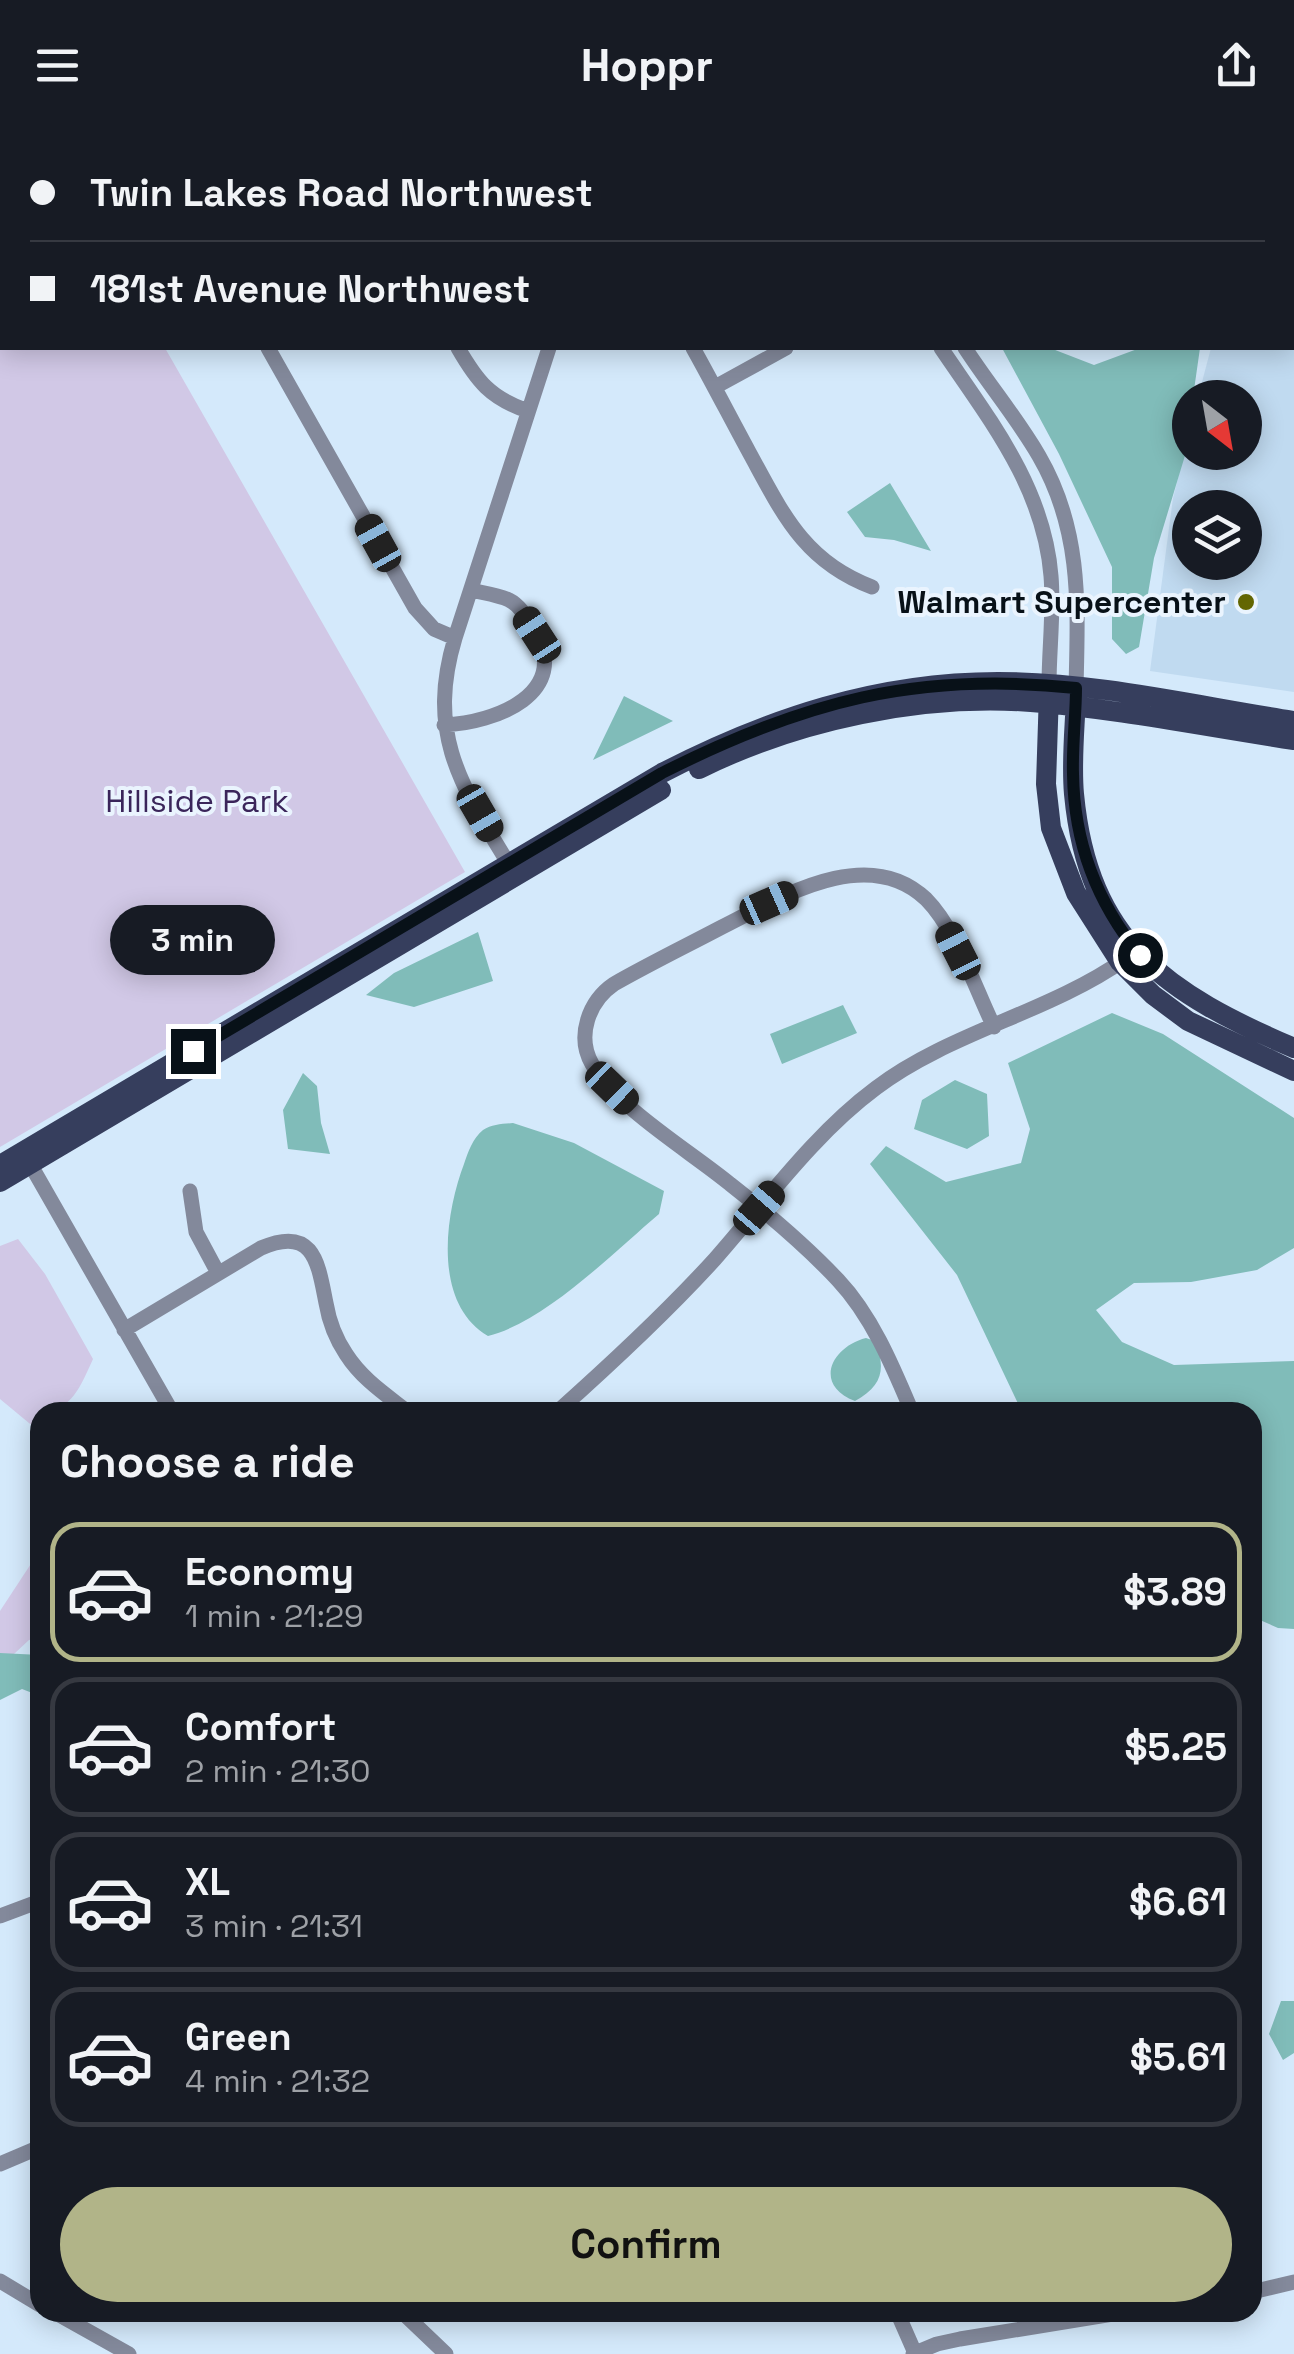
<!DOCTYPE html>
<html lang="en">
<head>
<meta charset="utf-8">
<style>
	:root { --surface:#171b24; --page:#242831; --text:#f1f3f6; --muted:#9ea1a6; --line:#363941; --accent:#b1b488 }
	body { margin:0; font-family:"Space Grotesk",sans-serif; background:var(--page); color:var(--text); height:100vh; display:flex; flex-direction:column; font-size:38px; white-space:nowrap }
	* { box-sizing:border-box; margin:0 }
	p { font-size:32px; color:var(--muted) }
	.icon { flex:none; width:55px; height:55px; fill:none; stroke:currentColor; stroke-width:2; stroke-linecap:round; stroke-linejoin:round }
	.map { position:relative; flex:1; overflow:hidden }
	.drawer { position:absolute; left:30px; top:1272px; width:1232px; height:920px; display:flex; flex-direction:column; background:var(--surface); border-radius:30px; box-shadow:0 5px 25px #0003 }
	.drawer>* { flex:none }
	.guide { position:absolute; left:0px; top:0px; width:1295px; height:220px; box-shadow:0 5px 25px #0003; display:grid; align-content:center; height:220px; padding:0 30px; background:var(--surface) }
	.needle { width:65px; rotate:149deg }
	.buttons { position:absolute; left:1172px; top:250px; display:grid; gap:20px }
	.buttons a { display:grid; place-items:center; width:90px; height:90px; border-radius:50%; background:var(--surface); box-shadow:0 5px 25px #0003; font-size:50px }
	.end { position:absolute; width:45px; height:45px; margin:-22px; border:12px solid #081118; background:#fff; box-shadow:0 0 0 5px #fff }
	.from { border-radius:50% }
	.bubble { position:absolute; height:70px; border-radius:35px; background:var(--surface); box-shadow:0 5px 25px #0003; font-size:32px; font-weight:800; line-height:70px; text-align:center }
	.car { position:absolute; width:30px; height:60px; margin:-30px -15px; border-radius:12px; box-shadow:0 0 8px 2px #0007; background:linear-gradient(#222 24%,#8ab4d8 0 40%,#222 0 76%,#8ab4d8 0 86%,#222 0) }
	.guide b { display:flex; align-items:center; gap:35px; height:95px; font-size:38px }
	.guide b+b { border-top:2px solid var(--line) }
	.guide i { width:25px; height:25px; background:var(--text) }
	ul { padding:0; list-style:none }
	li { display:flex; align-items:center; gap:30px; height:140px; margin:0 20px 15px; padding:0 10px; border:5px solid var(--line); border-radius:30px }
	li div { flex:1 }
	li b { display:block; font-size:38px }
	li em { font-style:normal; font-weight:800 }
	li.selected { border-color:var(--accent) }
	li>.icon { width:90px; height:90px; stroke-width:1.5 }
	h2 { padding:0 30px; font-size:45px; line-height:120px }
	.primary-button { display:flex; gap:20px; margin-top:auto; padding:20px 30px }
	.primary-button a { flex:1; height:115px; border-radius:60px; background:var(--accent); color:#111; font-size:40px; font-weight:800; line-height:115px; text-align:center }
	header { display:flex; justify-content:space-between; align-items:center; height:130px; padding:0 30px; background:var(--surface); font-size:45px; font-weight:800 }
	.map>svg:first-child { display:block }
</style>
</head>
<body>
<header><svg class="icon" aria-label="menu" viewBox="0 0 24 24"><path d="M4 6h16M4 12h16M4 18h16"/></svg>Hoppr<svg class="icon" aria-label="share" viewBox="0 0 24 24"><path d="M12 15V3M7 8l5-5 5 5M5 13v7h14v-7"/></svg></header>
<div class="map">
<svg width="1294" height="2224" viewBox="0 0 1294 2224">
	<rect width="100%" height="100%" fill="#d4e9fb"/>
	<path fill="#c0daf0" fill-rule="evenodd" d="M 903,0 L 1294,0 L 1294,562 L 1150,541 L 1173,368 L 1190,301 L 1190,322 L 1245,322 L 1245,268 L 1198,267 L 1211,218 L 1292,218 L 1292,2 ZM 1190,378 L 1245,378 L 1245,432 L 1190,432 Z"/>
	<path fill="#d1c8e6" d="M 0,0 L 42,2 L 2,2 L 2,218 L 165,218 L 465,742 L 0,1017 Z
		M 18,1109 L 45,1144 L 93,1229 C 81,1255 72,1282 40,1282 L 40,1294 L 35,1298 L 0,1269 L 0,1116 Z
		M 40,1420 L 40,1508 L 29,1510 L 0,1537 L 0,1481 Z"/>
	<path fill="#80bcb9" d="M 1002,218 L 1050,218 L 1094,235 L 1140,218 L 1200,218 L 1193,267 L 1190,268 L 1190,309 L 1154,428 L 1139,517 L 1126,524 L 1112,509 L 1112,437 L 1059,324 Z
		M 890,353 L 931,421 L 894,410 L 865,407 L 847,382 Z
		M 624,566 L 673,591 L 593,630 Z
		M 478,802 L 493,851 L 414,877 L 366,865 L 394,843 Z
		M 843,875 L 857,903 L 782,934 L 770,904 Z
		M 1112,883 L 1163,904 L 1294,988 L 1294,1118 L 1257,1140 L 1191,1152 L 1134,1153 L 1096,1180 L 1122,1212 L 1174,1235 L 1294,1231 L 1294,1499 L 1278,1498 L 1253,1487 L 1252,1282 L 1022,1282 L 957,1145 L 870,1034 L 886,1016 L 946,1052 L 1021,1033 L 1030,999 L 1008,933 Z
		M 303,943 L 317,956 L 321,993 L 330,1024 L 288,1019 L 283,980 Z
		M 955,950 L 987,964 L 989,1006 L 967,1019 L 914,999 L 922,970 Z
		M 513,993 L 574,1013 L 664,1061 L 659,1084 C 614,1122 545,1192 488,1206 C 432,1173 445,1084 464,1034 C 468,1022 473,1008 483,1000 C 492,994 502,994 513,993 Z
		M 866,1208 L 875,1211 C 886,1238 883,1256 855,1271 C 813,1255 831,1217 866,1208 Z
		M 0,1523 L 40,1525 L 40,1566 L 22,1559 L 0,1570 Z
		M 1281,1871 L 1294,1871 L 1294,1923 L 1283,1930 L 1269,1904 Z"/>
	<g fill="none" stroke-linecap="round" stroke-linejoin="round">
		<path stroke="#83899b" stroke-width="15" d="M 527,0 L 529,2
			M 801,0 L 802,2
			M 826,0 L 827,2
			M 192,2 L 193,0
			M 268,218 L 415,478 L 434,499 L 455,508
			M 458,218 C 477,251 490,268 528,281
			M 693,218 C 712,252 730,287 749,322 C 782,382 803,431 872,457
			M 941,218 C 989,289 1044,357 1051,446 C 1054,482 1049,519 1049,555
			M 965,218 C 989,255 1017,288 1039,326 C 1082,400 1078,475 1076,558
			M 715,257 L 786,218
			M 444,595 C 495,593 573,563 534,500 C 527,489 521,476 509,470 C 498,465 483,463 471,460
			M 514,743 C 464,659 425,608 455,508 L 549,218
			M 25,1025 L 172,1282
			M 190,1061 L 196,1102 L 218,1143
			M 124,1200 L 261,1118 C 314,1095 318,1133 326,1173 C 329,1191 336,1209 346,1224 C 362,1249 385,1264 408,1282
			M 557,1282 C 612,1233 665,1184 715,1129 C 766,1071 814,1004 876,958 C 948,903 1050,882 1125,829
			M 912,1282 C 893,1237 872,1186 838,1150 C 806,1116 767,1083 730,1054 C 690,1021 617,978 592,934 C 576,906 589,871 614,854 C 649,834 686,816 722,797 C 780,768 867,713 926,769 C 956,799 975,858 994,897
			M 0,1786 L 40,1771
			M 0,2034 L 40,2017
			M 0,2151 L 40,2175
			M 1252,2162 L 1294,2152
			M 54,2182 L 129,2224
			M 402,2182 L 446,2224
			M 897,2182 L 915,2223
			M 913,2224 L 937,2214 L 960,2209 L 1125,2182"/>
		<path stroke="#363e5d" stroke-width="20" d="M 1049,562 L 1046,654 L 1051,698 L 1076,763 L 1120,832 L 1153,865 L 1188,891 L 1294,941
			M 1076,565 C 1075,598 1071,631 1074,664 C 1088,813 1168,864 1294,918
			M 699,639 C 798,590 921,564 1031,572 C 1119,579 1207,597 1294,610
			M 0,1035 L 662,643 C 769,588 877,552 998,552 C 1097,552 1196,576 1294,591
			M 0,1052 L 661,660"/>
	</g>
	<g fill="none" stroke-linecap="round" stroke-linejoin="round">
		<path stroke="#081118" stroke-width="12" d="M 193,921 L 662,643 C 802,572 917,541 1076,558 C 1076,586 1072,615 1073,644 C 1074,712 1097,773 1140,825"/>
	</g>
	<circle fill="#636602" stroke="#eaf4fe" stroke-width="4" cx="1246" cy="472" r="10"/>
	<g text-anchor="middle" stroke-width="8" stroke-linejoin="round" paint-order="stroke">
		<g font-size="32" font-weight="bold" fill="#081118" stroke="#eaf4fe" text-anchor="end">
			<text x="1226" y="483">Walmart Supercenter</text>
		</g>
		<g font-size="32" fill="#3a255a" stroke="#eaf4fe">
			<text x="197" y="682">Hillside Park</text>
		</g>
	</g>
</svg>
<div class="buttons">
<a><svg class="needle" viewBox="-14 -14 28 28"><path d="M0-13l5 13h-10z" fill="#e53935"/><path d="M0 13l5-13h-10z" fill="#9ea1a6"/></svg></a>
<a><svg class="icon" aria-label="layers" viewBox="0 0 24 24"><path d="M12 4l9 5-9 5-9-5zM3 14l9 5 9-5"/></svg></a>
</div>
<i class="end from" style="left:1140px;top:825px"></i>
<i class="end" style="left:193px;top:921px"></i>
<div class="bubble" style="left:110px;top:775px;width:165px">3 min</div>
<i class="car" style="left:378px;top:413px;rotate:331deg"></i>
<i class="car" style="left:537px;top:505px;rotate:327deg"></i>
<i class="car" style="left:480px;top:683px;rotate:150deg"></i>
<i class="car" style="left:769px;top:773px;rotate:66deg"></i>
<i class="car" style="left:958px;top:821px;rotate:333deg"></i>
<i class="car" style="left:612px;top:958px;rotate:134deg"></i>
<i class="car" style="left:759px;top:1078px;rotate:41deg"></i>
<div class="guide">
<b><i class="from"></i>Twin Lakes Road Northwest</b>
<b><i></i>181st Avenue Northwest</b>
</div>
<section class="drawer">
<h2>Choose a ride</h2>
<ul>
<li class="selected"><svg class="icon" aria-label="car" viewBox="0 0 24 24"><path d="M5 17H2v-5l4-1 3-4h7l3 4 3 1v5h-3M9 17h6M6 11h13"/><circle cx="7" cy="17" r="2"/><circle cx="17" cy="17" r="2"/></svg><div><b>Economy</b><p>1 min · 21:29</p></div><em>$3.89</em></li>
<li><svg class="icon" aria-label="car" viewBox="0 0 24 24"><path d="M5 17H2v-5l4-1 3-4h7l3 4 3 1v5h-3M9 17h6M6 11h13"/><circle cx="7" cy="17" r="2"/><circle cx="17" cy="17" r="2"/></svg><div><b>Comfort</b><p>2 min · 21:30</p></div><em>$5.25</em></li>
<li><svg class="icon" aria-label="car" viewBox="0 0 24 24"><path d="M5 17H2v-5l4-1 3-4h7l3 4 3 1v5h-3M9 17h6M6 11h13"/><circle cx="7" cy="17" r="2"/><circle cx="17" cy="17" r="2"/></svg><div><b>XL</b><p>3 min · 21:31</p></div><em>$6.61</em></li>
<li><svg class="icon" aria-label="car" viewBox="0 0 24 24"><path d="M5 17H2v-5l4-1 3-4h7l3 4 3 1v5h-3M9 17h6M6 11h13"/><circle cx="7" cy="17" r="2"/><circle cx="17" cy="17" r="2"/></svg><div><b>Green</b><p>4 min · 21:32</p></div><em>$5.61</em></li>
</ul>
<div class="primary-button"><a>Confirm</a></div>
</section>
</div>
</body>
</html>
